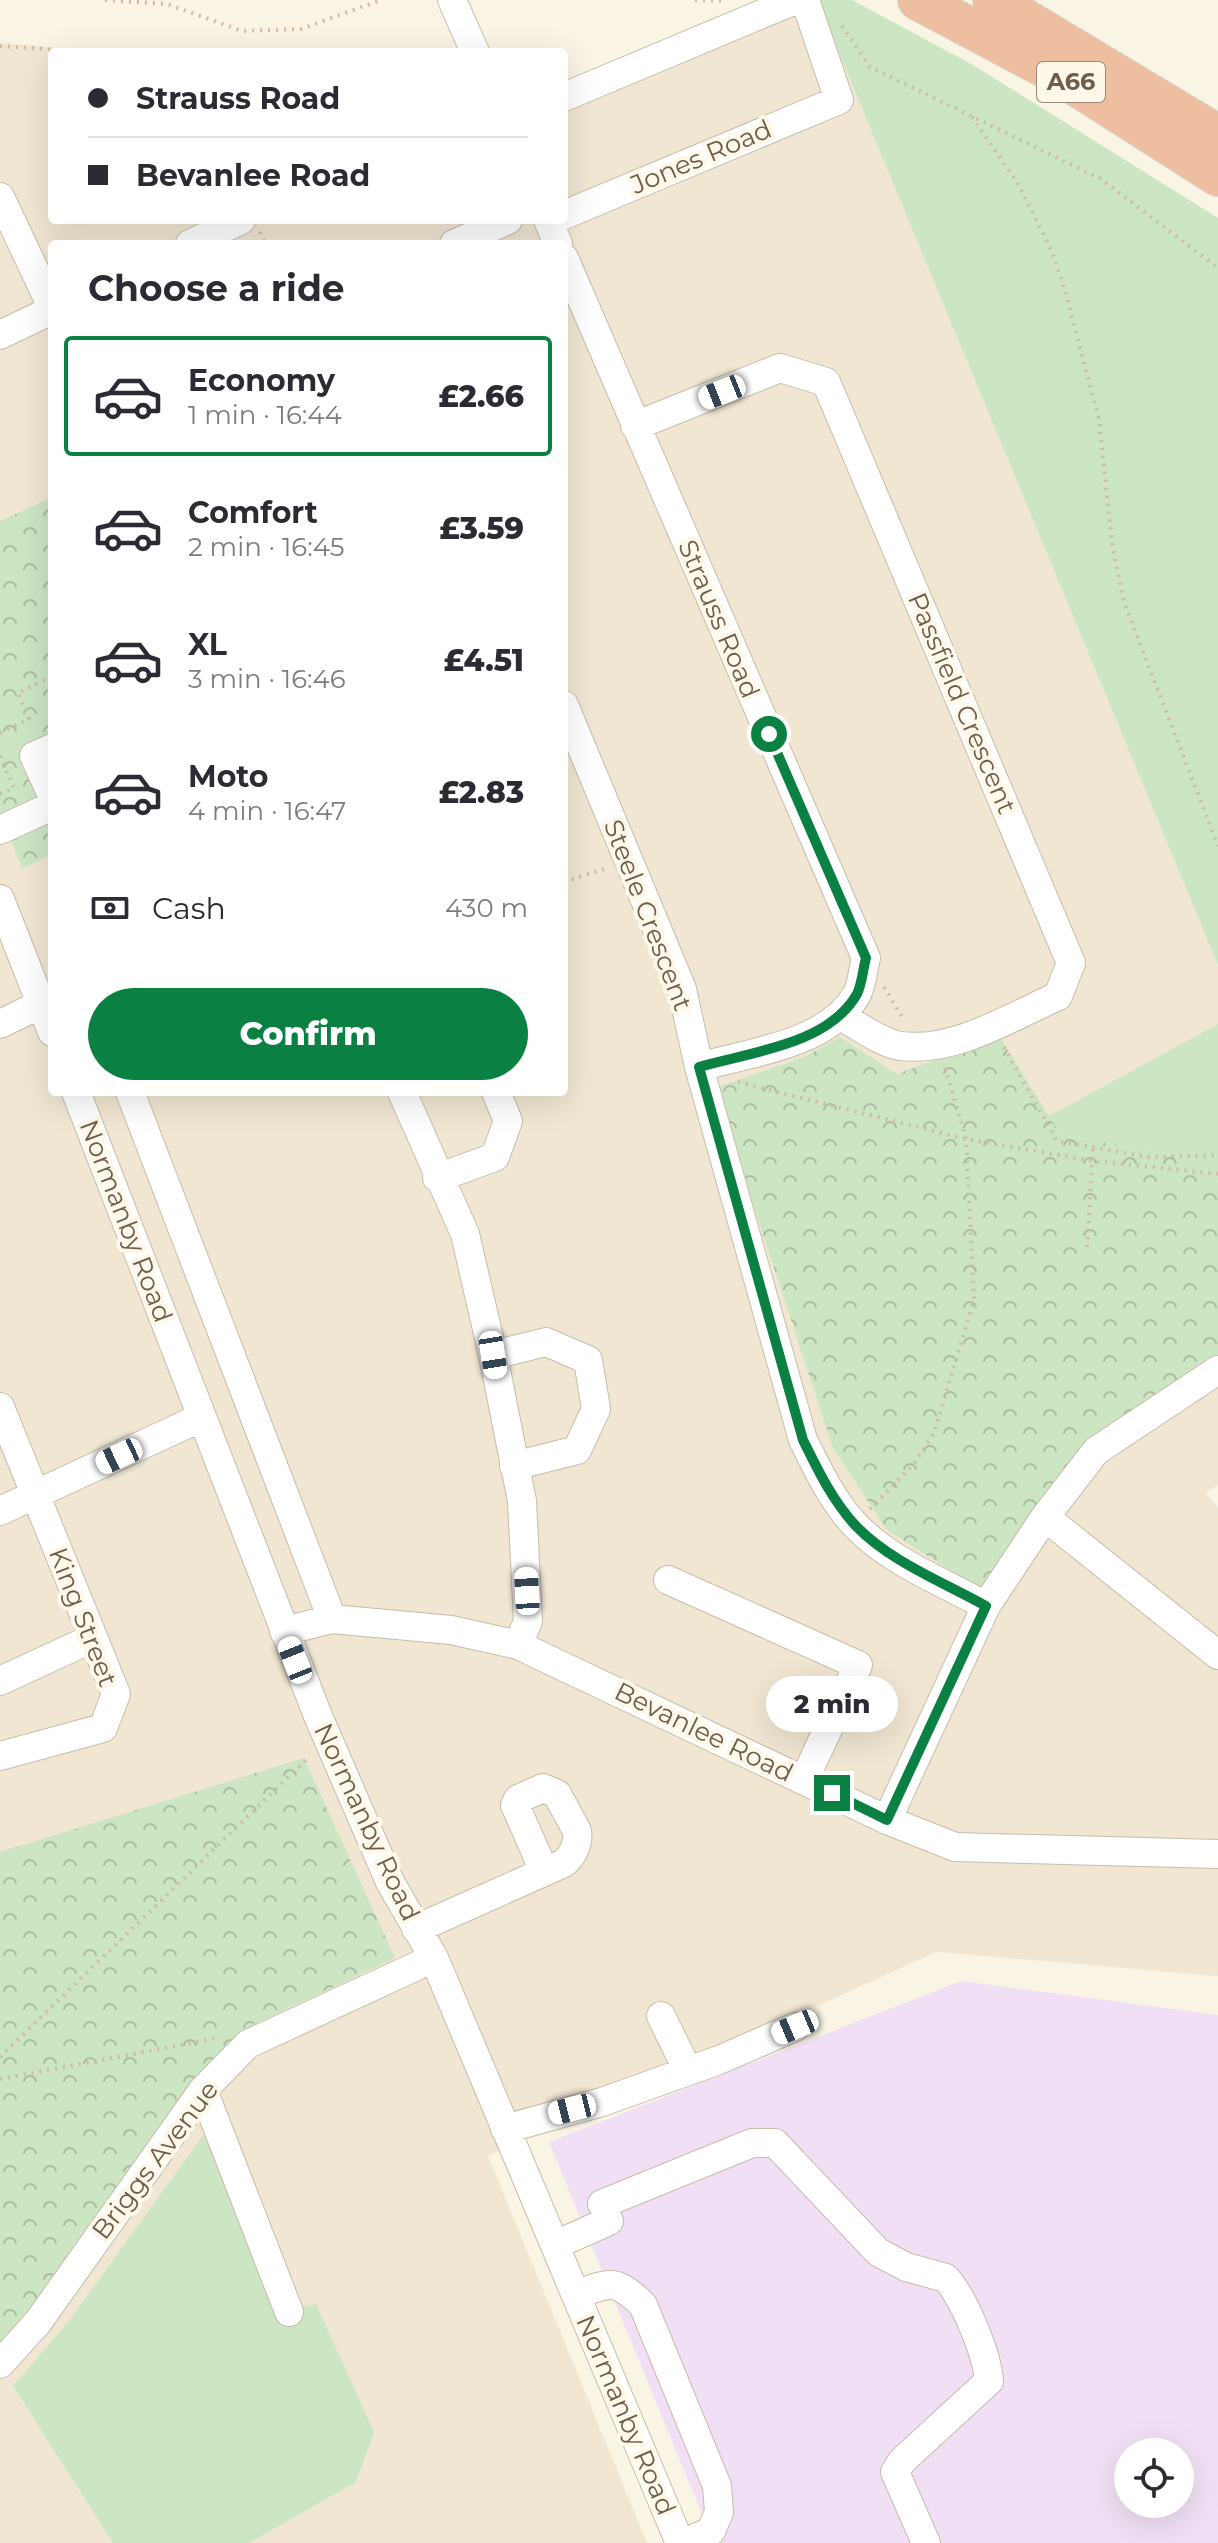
<!DOCTYPE html>
<html lang="en">
<head>
<meta charset="utf-8">
<style>
	:root { --surface:#fff; --page:#f7f7f7; --text:#2b2b33; --muted:#7c7c81; --line:#e1e1e2; --accent:#0b8043 }
	body { margin:0; font-family:Montserrat,sans-serif; background:var(--page); color:var(--text); height:100vh; display:flex; flex-direction:column; font-size:30px; white-space:nowrap }
	* { box-sizing:border-box; margin:0 }
	p { font-size:26px; color:var(--muted) }
	.icon { flex:none; width:44px; height:44px; fill:none; stroke:currentColor; stroke-width:2; stroke-linecap:round; stroke-linejoin:round }
	.map { position:relative; flex:1; overflow:hidden }
	.panel { position:absolute; left:48px; top:240px; width:520px; height:856px; display:flex; flex-direction:column; background:var(--surface); border-radius:8px; box-shadow:0 8px 32px #0002 }
	.panel>* { flex:none }
	.top-card { position:absolute; left:48px; top:48px; width:520px; height:176px; border-radius:8px; box-shadow:0 8px 32px #0002; display:grid; align-content:center; height:176px; padding:0 40px; background:var(--surface) }
	.buttons { position:absolute; left:1114px; top:2438px; display:grid; gap:16px }
	.buttons a { display:grid; place-items:center; width:80px; height:80px; border-radius:50%; background:var(--surface); box-shadow:0 8px 32px #0002; font-size:40px }
	.end { position:absolute; width:36px; height:36px; margin:-18px; border:10px solid #0b8043; background:#fff; box-shadow:0 0 0 4px #fff }
	.from { border-radius:50% }
	.bubble { position:absolute; height:56px; border-radius:28px; background:var(--surface); box-shadow:0 8px 32px #0002; font-size:26px; font-weight:800; line-height:56px; text-align:center }
	.car { position:absolute; width:24px; height:48px; margin:-24px -12px; border-radius:10px; box-shadow:0 0 6px 2px #0007; background:linear-gradient(#fff 24%,#345 0 40%,#fff 0 76%,#345 0 86%,#fff 0) }
	.top-card b { display:flex; align-items:center; gap:28px; height:76px; font-size:30px }
	.top-card b+b { border-top:2px solid var(--line) }
	.top-card i { width:20px; height:20px; background:var(--text) }
	ul { padding:0; list-style:none }
	li { display:flex; align-items:center; gap:24px; height:120px; margin:0 16px 12px; padding:0 24px; border:4px solid transparent; border-radius:8px }
	li div { flex:1 }
	li b { display:block; font-size:30px }
	li em { font-style:normal; font-weight:800 }
	li.on { border-color:var(--accent) }
	li>.icon { width:72px; height:72px; stroke-width:1.5 }
	h2 { padding:0 40px; font-size:36px; line-height:96px }
	.pay { display:flex; align-items:center; gap:20px; height:88px; padding:0 40px; font-size:30px }
	.pay p { margin-inline-start:auto }
	.action { display:flex; gap:16px; margin-top:auto; padding:16px 40px }
	.action a { flex:1; height:92px; border-radius:48px; background:var(--accent); color:#fff; font-size:32px; font-weight:800; line-height:92px; text-align:center }
	.map>svg:first-child { display:block }
</style>
</head>
<body>
<div class="map">
<svg width="1218" height="2543" viewBox="0 0 1218 2543">
	<defs>
		<pattern id="park-crowns" width="20" height="18" patternUnits="userSpaceOnUse" patternTransform="scale(2)"><rect width="20" height="18" fill="#cce5c3"/><path d="M2 6a3 3 0 1 1 6 0M12 15a3 3 0 1 1 6 0" fill="none" stroke="#aabda1"/></pattern>
	</defs>
	<rect width="100%" height="100%" fill="#f9f4e3"/>
	<path fill="#f0e6d2" d="M 817,0 L 1218,965 L 1218,1024 L 1049,1116 L 999,1036 L 897,1074 L 840,1037 L 804,1057 L 715,1088 L 1033,1519 L 1218,1364 L 1218,1485 L 1205,1493 L 1218,1507 L 1218,1976 L 936,1952 L 488,2156 L 647,2543 L 249,2543 L 356,2482 L 281,2312 L 69,2321 L 13,2386 L 113,2543 L 0,2543 L 0,812 L 22,869 L 52,854 L 52,1092 L 564,1092 L 564,244 L 52,244 L 52,497 L 0,521 L 0,43 L 106,52 L 52,52 L 52,220 L 564,220 L 564,85 Z"/>
	<path fill="#f1e0f5" fill-rule="evenodd" d="M 961,1981 L 1218,2015 L 1218,2543 L 714,2543 L 549,2142 ZM 1128,2452 L 1180,2452 L 1180,2504 L 1128,2504 Z"/>
	<path fill="#cce5c3" d="M 817,0 L 852,0 L 973,65 L 1218,218 L 1218,965 Z
		M 1218,1024 L 1218,1182 L 1193,1159 L 1061,1135 L 1049,1116 Z
		M 210,2126 L 282,2312 L 316,2304 L 374,2432 L 356,2482 L 249,2543 L 113,2543 L 13,2386 L 69,2321 Z"/>
	<path fill="url(#park-crowns)" d="M 52,497 L 52,854 L 22,869 L 0,812 L 0,521 Z
		M 999,1036 L 1061,1135 L 1193,1159 L 1218,1182 L 1218,1364 L 1086,1453 L 990,1596 L 887,1530 L 833,1448 L 715,1088 L 804,1057 L 840,1037 L 897,1074 Z
		M 304,1758 L 395,1958 L 254,2024 L 190,2091 L 4,2347 L 0,2342 L 0,1852 Z"/>
	<g fill="none" stroke-linecap="round" stroke-linejoin="round">
		<defs>
			<path id="minor" d="M 452,0 L 475,52
				M 564,97 L 795,0
				M 0,197 L 52,307
				M 564,215 L 839,100 L 805,0
				M 548,220 L 558,244
				M 190,244 L 241,220
				M 454,244 L 508,220
				M 564,258 L 866,958 C 863,969 862,984 857,994 C 828,1045 750,1052 699,1067
				M 0,335 L 52,310
				M 635,426 L 780,368 L 826,382 L 1071,963 L 1058,996 C 1011,1017 954,1053 901,1046 C 882,1044 858,1025 840,1016
				M 564,705 L 682,989 L 699,1067 L 803,1440 C 818,1470 832,1500 855,1525 C 889,1561 943,1582 986,1606
				M 52,748 L 34,756 L 52,795
				M 0,830 L 52,806
				M 0,899 L 52,1032
				M 0,1024 L 41,1004
				M 76,1092 L 318,1716 L 390,1882 L 434,1958 L 680,2543
				M 130,1092 L 332,1619
				M 402,1092 L 465,1234 L 493,1355 L 522,1501 L 528,1621 L 518,1645
				M 437,1178 L 495,1157 L 508,1121 L 496,1092
				M 493,1355 L 546,1342 L 588,1360 L 596,1409 L 577,1450 L 514,1466
				M 0,1407 L 116,1694 L 103,1728 L 0,1756
				M 0,1511 L 202,1417
				M 1045,1517 L 1218,1655
				M 668,1580 L 858,1665 L 804,1780
				M 284,1631 L 332,1619 L 451,1630 L 518,1645 L 887,1820 L 955,1847 L 1218,1854
				M 0,1681 L 93,1638
				M 887,1820 L 986,1606 L 1045,1517 L 1096,1451 L 1218,1370
				M 416,1929 L 564,1863 C 573,1856 579,1842 577,1831 L 557,1794 L 543,1788 L 518,1799 L 515,1805 L 544,1871
				M 661,2016 L 687,2069
				M 203,2090 L 289,2312
				M 505,2129 L 602,2102 L 719,2060 L 795,2027
				M 602,2204 L 752,2143 L 775,2143 L 878,2252 L 906,2267 L 946,2278 C 964,2299 987,2353 989,2381 L 902,2461 L 895,2472 L 926,2543
				M 555,2245 L 609,2221
				M 576,2295 C 610,2282 615,2278 643,2305 L 717,2486 L 719,2512 L 711,2531 L 684,2543
				M 0,2364 L 38,2322 L 203,2090 L 248,2044 L 434,1958"/>
			<path id="highway" d="M 918,0 L 1061,76 L 1218,176
				M 993,0 L 1218,135"/>
		</defs>
		<use href="#minor" stroke="#c8bcab" stroke-width="30"/>
		<use href="#highway" stroke="#d9d5d0" stroke-width="42"/>
		<path stroke="#d0baa1" stroke-width="4" stroke-dasharray="2 6" stroke-linecap="butt" d="M 105,0 L 167,4 L 242,31 L 301,29 L 381,0
			M 695,0 L 727,1
			M 842,26 L 870,67 L 1101,179 L 1218,268
			M 0,46 L 92,52
			M 972,117 L 1017,182 L 1048,243 L 1062,280 L 1099,419 L 1112,543 L 1124,602 L 1218,846
			M 260,232 L 265,244
			M 0,733 L 29,719 L 18,693 L 52,676
			M 0,756 L 14,788 L 0,794
			M 564,882 L 607,868
			M 884,987 L 904,1020
			M 1004,1047 L 1057,1141 L 1149,1157 L 1218,1155
			M 738,1082 L 966,1139 L 1094,1161 L 1218,1174
			M 1087,1247 L 1093,1147
			M 870,1509 L 914,1464 L 934,1433 L 974,1300 L 966,1139 L 945,1067
			M 0,2057 L 309,1757
			M 0,2079 L 218,2038"/>
		<use href="#minor" stroke="#fff" stroke-width="28"/>
		<use href="#highway" stroke="#edbfa0" stroke-width="40"/>
	</g>
	<g fill="none" stroke-linecap="round" stroke-linejoin="round">
		<path stroke="#0b8043" stroke-width="10" d="M 769,734 L 866,958 C 863,969 862,984 857,994 C 828,1045 750,1052 699,1067 L 803,1440 C 818,1470 832,1500 855,1525 C 889,1561 943,1582 986,1606 L 887,1820 L 832,1793"/>
	</g>
	<g text-anchor="middle" stroke-width="8" stroke-linejoin="round" paint-order="stroke">
		<rect fill="#fdf8e9" stroke="#998c7b" stroke-width="2" x="1037" y="62" width="68" height="40" rx="6"/>
		<g font-size="24" font-weight="bold" fill="#6e5d4c">
			<text x="1071" y="90">A66</text>
		</g>
		<g font-size="26" fill="#6e5d4c" stroke="#fdf8e9">
			<text transform="translate(701 157) rotate(-23)" y="9">Jones Road</text>
			<text transform="translate(719 619) rotate(67)" y="9">Strauss Road</text>
			<text transform="translate(962 703) rotate(67)" y="9">Passfield Crescent</text>
			<text transform="translate(648 915) rotate(69)" y="9">Steele Crescent</text>
			<text transform="translate(126 1221) rotate(69)" y="9">Normanby Road</text>
			<text transform="translate(83 1617) rotate(69)" y="9">King Street</text>
			<text transform="translate(704 1732) rotate(26)" y="9">Bevanlee Road</text>
			<text transform="translate(367 1822) rotate(65)" y="9">Normanby Road</text>
			<text transform="translate(155 2160) rotate(-53)" y="9">Briggs Avenue</text>
			<text transform="translate(626 2415) rotate(67)" y="9">Normanby Road</text>
		</g>
	</g>
</svg>
<div class="buttons">
<a><svg class="icon" aria-label="locate" viewBox="0 0 24 24"><circle cx="12" cy="12" r="6"/><path d="M12 2v4M12 18v4M2 12h4M18 12h4"/></svg></a>
</div>
<i class="end from" style="left:769px;top:734px"></i>
<i class="end" style="left:832px;top:1793px"></i>
<div class="bubble" style="left:766px;top:1676px;width:132px">2 min</div>
<i class="car" style="left:722px;top:392px;rotate:248deg"></i>
<i class="car" style="left:493px;top:1355px;rotate:171deg"></i>
<i class="car" style="left:119px;top:1456px;rotate:245deg"></i>
<i class="car" style="left:527px;top:1591px;rotate:357deg"></i>
<i class="car" style="left:295px;top:1660px;rotate:338deg"></i>
<i class="car" style="left:795px;top:2027px;rotate:247deg"></i>
<i class="car" style="left:572px;top:2109px;rotate:256deg"></i>
<div class="top-card">
<b><i class="from"></i>Strauss Road</b>
<b><i></i>Bevanlee Road</b>
</div>
<section class="panel">
<h2>Choose a ride</h2>
<ul>
<li class="on"><svg class="icon" aria-label="car" viewBox="0 0 24 24"><path d="M5 17H2v-5l4-1 3-4h7l3 4 3 1v5h-3M9 17h6M6 11h13"/><circle cx="7" cy="17" r="2"/><circle cx="17" cy="17" r="2"/></svg><div><b>Economy</b><p>1 min · 16:44</p></div><em>£2.66</em></li>
<li><svg class="icon" aria-label="car" viewBox="0 0 24 24"><path d="M5 17H2v-5l4-1 3-4h7l3 4 3 1v5h-3M9 17h6M6 11h13"/><circle cx="7" cy="17" r="2"/><circle cx="17" cy="17" r="2"/></svg><div><b>Comfort</b><p>2 min · 16:45</p></div><em>£3.59</em></li>
<li><svg class="icon" aria-label="car" viewBox="0 0 24 24"><path d="M5 17H2v-5l4-1 3-4h7l3 4 3 1v5h-3M9 17h6M6 11h13"/><circle cx="7" cy="17" r="2"/><circle cx="17" cy="17" r="2"/></svg><div><b>XL</b><p>3 min · 16:46</p></div><em>£4.51</em></li>
<li><svg class="icon" aria-label="car" viewBox="0 0 24 24"><path d="M5 17H2v-5l4-1 3-4h7l3 4 3 1v5h-3M9 17h6M6 11h13"/><circle cx="7" cy="17" r="2"/><circle cx="17" cy="17" r="2"/></svg><div><b>Moto</b><p>4 min · 16:47</p></div><em>£2.83</em></li>
</ul>
<div class="pay"><svg class="icon" aria-label="cash" viewBox="0 0 24 24"><path d="M3 7h18v10H3z"/><circle cx="12" cy="12" r="2"/></svg>Cash<p>430 m</p></div>
<div class="action"><a>Confirm</a></div>
</section>
</div>
</body>
</html>
